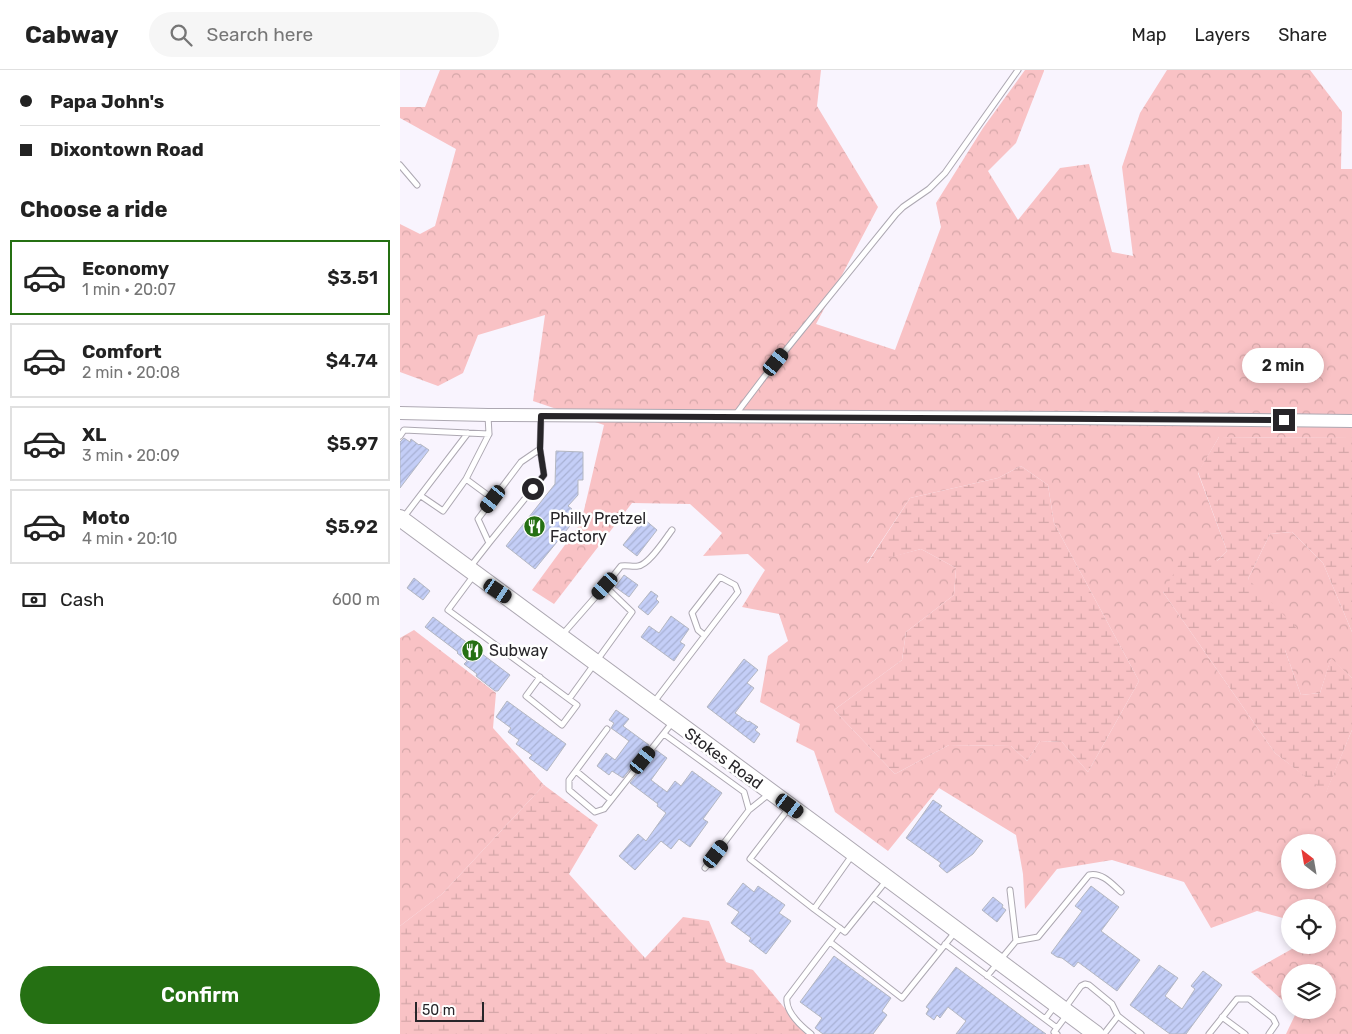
<!DOCTYPE html>
<html lang="en">
<head>
<meta charset="utf-8">
<style>
	:root { --surface:#fff; --page:#f6f6f6; --text:#222; --muted:#767676; --line:#e0e0e0; --accent:#257013 }
	body { margin:0; font-family:Rubik,sans-serif; background:var(--page); color:var(--text); height:100vh; display:flex; flex-direction:column; font-size:19px; white-space:nowrap }
	* { box-sizing:border-box; margin:0 }
	p { font-size:16px; color:var(--muted) }
	.icon { flex:none; width:28px; height:28px; fill:none; stroke:currentColor; stroke-width:2; stroke-linecap:round; stroke-linejoin:round }
	.map { position:relative; flex:1; overflow:hidden }
	.side { display:flex; flex-direction:column; background:var(--surface); width:400px }
	.side>* { flex:none }
	.top-card { display:grid; align-content:center; height:110px; padding:0 20px; background:var(--surface) }
	.needle { width:32px; rotate:329deg }
	.buttons { position:absolute; left:881px; top:764px; display:grid; gap:10px }
	.buttons a { display:grid; place-items:center; width:55px; height:55px; border-radius:50%; background:var(--surface); box-shadow:0 2px 8px #0003; font-size:25px }
	.scale { position:absolute; left:15px; bottom:12px; width:69px; box-sizing:border-box; padding-left:5px; border:2px solid #272529; border-top:0; font-size:14px; line-height:18px; white-space:nowrap; color:#272529; -webkit-text-stroke:4px #fff; paint-order:stroke }
	.end { position:absolute; width:22px; height:22px; margin:-11px; border:6px solid #272529; background:#fff; box-shadow:0 0 0 2px #fff }
	.from { border-radius:50% }
	.bubble { position:absolute; height:35px; border-radius:18px; background:var(--surface); box-shadow:0 2px 8px #0003; font-size:16px; font-weight:600; line-height:35px; text-align:center }
	.car { position:absolute; width:15px; height:30px; margin:-15px -8px; border-radius:6px; box-shadow:0 0 4px 1px #0007; background:linear-gradient(#222 24%,#8ab4d8 0 40%,#222 0 76%,#8ab4d8 0 86%,#222 0) }
	.top-card b { display:flex; align-items:center; gap:18px; height:48px; font-size:19px }
	.top-card b+b { border-top:1px solid var(--line) }
	.top-card i { width:12px; height:12px; background:var(--text) }
	ul { padding:0; list-style:none }
	li { display:flex; align-items:center; gap:15px; height:75px; margin:0 10px 8px; padding:0 10px; border:2px solid var(--line); border-radius:0px }
	li div { flex:1 }
	li b { display:block; font-size:19px }
	li em { font-style:normal; font-weight:600 }
	li.on { border-color:var(--accent) }
	li>.icon { width:45px; height:45px; stroke-width:1.5 }
	h2 { padding:0 20px; font-size:22px; line-height:60px }
	.pay { display:flex; align-items:center; gap:12px; height:55px; padding:0 20px; font-size:19px }
	.pay p { margin-inline-start:auto }
	.button { display:flex; gap:10px; margin-top:auto; padding:10px 20px }
	.button a { flex:1; height:58px; border-radius:30px; background:var(--accent); color:#fff; font-size:20px; font-weight:600; line-height:58px; text-align:center }
	header { display:flex; align-items:center; gap:30px; box-sizing:border-box; height:70px; padding:0 25px; background:var(--surface); border-bottom:1px solid var(--line) }
	header strong { font-size:24px }
	nav { display:flex; gap:28px; margin-inline-start:auto; font-size:18px }
	.search { width:350px; height:45px; background:var(--page); display:flex; align-items:center; gap:12px; box-sizing:border-box; padding:0 18px; border-radius:28px; color:var(--muted); font-size:19px }
	main { display:flex; flex:1; min-height:0 }
	.map>svg:first-child { display:block }
</style>
</head>
<body>
<header>
<strong>Cabway</strong>
<div class="search"><svg class="icon" aria-label="search" viewBox="0 0 24 24"><circle cx="10" cy="10" r="6"/><path d="M15 15l6 6"/></svg>Search here</div>
<nav><a>Map</a><a>Layers</a><a>Share</a></nav>
</header>
<main>
<section class="side">
<div class="top-card">
<b><i class="from"></i>Papa John's</b>
<b><i></i>Dixontown Road</b>
</div>
<h2>Choose a ride</h2>
<ul>
<li class="on"><svg class="icon" aria-label="car" viewBox="0 0 24 24"><path d="M5 17H2v-5l4-1 3-4h7l3 4 3 1v5h-3M9 17h6M6 11h13"/><circle cx="7" cy="17" r="2"/><circle cx="17" cy="17" r="2"/></svg><div><b>Economy</b><p>1 min · 20:07</p></div><em>$3.51</em></li>
<li><svg class="icon" aria-label="car" viewBox="0 0 24 24"><path d="M5 17H2v-5l4-1 3-4h7l3 4 3 1v5h-3M9 17h6M6 11h13"/><circle cx="7" cy="17" r="2"/><circle cx="17" cy="17" r="2"/></svg><div><b>Comfort</b><p>2 min · 20:08</p></div><em>$4.74</em></li>
<li><svg class="icon" aria-label="car" viewBox="0 0 24 24"><path d="M5 17H2v-5l4-1 3-4h7l3 4 3 1v5h-3M9 17h6M6 11h13"/><circle cx="7" cy="17" r="2"/><circle cx="17" cy="17" r="2"/></svg><div><b>XL</b><p>3 min · 20:09</p></div><em>$5.97</em></li>
<li><svg class="icon" aria-label="car" viewBox="0 0 24 24"><path d="M5 17H2v-5l4-1 3-4h7l3 4 3 1v5h-3M9 17h6M6 11h13"/><circle cx="7" cy="17" r="2"/><circle cx="17" cy="17" r="2"/></svg><div><b>Moto</b><p>4 min · 20:10</p></div><em>$5.92</em></li>
</ul>
<div class="pay"><svg class="icon" aria-label="cash" viewBox="0 0 24 24"><path d="M3 7h18v10H3z"/><circle cx="12" cy="12" r="2"/></svg>Cash<p>600 m</p></div>
<div class="button"><a>Confirm</a></div>
</section>
<div class="map">
<svg width="952" height="964" viewBox="0 0 952 964">
	<defs>
		<pattern id="forest-crowns" width="20" height="18" patternUnits="userSpaceOnUse" patternTransform="scale(1.25)"><rect width="20" height="18" fill="#f9c2c5"/><path d="M2 6a3 3 0 1 1 6 0M12 15a3 3 0 1 1 6 0" fill="none" stroke="#d5a7a9"/></pattern>
		<pattern id="wetland-marsh" width="20" height="14" patternUnits="userSpaceOnUse" patternTransform="scale(1.25)"><rect width="20" height="14" fill="#f9c2c5"/><path d="M1 5h8M5 5V1M11 12h8M15 12V8" fill="none" stroke="#d5a7a9"/></pattern>
		<pattern id="building-hatch" width="6" height="6" patternUnits="userSpaceOnUse" patternTransform="scale(1.25)"><rect width="6" height="6" fill="#c4cef7"/><path d="M-1 1l2-2M0 6l6-6M5 7l2-2" fill="none" stroke="#a8b1d4"/></pattern>
	</defs>
	<rect width="100%" height="100%" fill="#f9f4fe"/>
	<path fill="url(#forest-crowns)" fill-rule="evenodd" d="M 40,0 L 421,0 L 417,36 L 478,137 L 416,254 L 495,280 L 541,157 L 536,133 L 583,58 L 625,0 L 644,0 L 644,1 L 616,73 L 588,101 L 618,150 L 660,98 L 689,94 L 712,182 L 733,186 L 722,97 L 740,43 L 767,0 L 910,0 L 942,42 L 941,99 L 952,99 L 952,368 L 819,367 L 798,403 L 827,481 L 817,491 L 763,522 L 875,683 L 926,722 L 952,660 L 952,964 L 886,964 L 896,943 L 893,940 L 928,940 L 928,902 L 890,902 L 890,937 L 851,902 L 899,875 L 928,875 L 928,838 L 890,838 L 890,850 L 857,841 L 811,858 L 784,812 L 712,790 L 657,799 L 625,839 L 623,804 L 616,765 L 539,718 L 488,781 L 435,742 L 414,681 L 396,672 L 400,654 L 360,632 L 368,586 L 388,571 L 379,544 L 342,537 L 365,500 L 348,484 L 303,486 L 322,463 L 290,434 L 232,433 L 154,534 L 132,520 L 181,453 L 204,355 L 133,331 L 145,245 L 78,265 L 63,303 L 38,316 L 0,302 L 0,154 L 20,164 L 35,156 L 56,79 L 0,48 L 0,37 L 25,37 ZM 621,396 L 648,415 L 654,453 L 739,611 L 688,702 L 662,672 L 640,671 L 627,691 L 611,676 L 549,675 L 495,704 L 434,640 L 502,590 L 506,562 L 554,525 L 556,498 L 521,479 L 467,493 L 510,428 L 598,408 ZM 890,772 L 928,772 L 928,810 L 890,810 Z
		M 892,462 L 923,493 L 952,562 L 952,608 L 931,589 L 920,623 L 901,625 L 885,580 L 848,509 L 870,464 Z
		M 14,560 L 96,623 L 93,658 L 144,715 L 42,824 L 0,856 L 0,568 Z"/>
	<path fill="url(#wetland-marsh)" d="M 819,367 L 952,368 L 952,562 L 923,493 L 892,462 L 870,464 L 848,509 L 896,557 L 885,580 L 901,625 L 920,623 L 931,588 L 952,608 L 952,660 L 926,723 L 875,683 L 763,522 L 789,477 L 817,491 L 827,481 L 798,402 Z
		M 621,396 L 648,415 L 654,453 L 739,611 L 688,702 L 662,672 L 640,671 L 627,691 L 611,676 L 549,675 L 495,704 L 434,640 L 502,590 L 506,562 L 554,525 L 556,498 L 521,479 L 467,494 L 510,428 L 598,408 Z
		M 144,715 L 198,755 L 169,804 L 245,888 L 283,847 L 309,851 L 326,892 L 353,900 L 406,964 L 0,964 L 0,856 L 42,824 Z"/>
	<path fill="url(#building-hatch)" stroke="#b4b7c1" d="M 4,368 L 10,372 L 11,369 L 19,375 L 20,374 L 29,380 L 0,418 L 0,372 Z
		M 156,381 L 183,382 L 183,410 L 178,410 L 178,425 L 168,436 L 172,439 L 167,446 L 174,451 L 135,499 L 106,476 L 155,414 Z
		M 244,449 L 257,460 L 237,486 L 223,475 Z
		M 224,505 L 238,515 L 229,527 L 215,517 Z
		M 14,508 L 30,521 L 23,530 L 7,518 Z
		M 251,521 L 258,526 L 256,529 L 259,532 L 248,545 L 238,537 Z
		M 271,546 L 289,559 L 280,572 L 285,575 L 274,591 L 241,567 L 249,556 L 259,563 Z
		M 33,547 L 110,605 L 98,621 L 95,621 L 76,606 L 77,604 L 64,594 L 67,591 L 57,583 L 58,582 L 25,557 Z
		M 344,589 L 358,600 L 347,613 L 354,618 L 335,643 L 348,652 L 349,651 L 358,657 L 355,660 L 360,664 L 354,673 L 307,637 Z
		M 107,631 L 166,674 L 147,701 L 129,688 L 132,685 L 116,674 L 119,670 L 108,662 L 111,658 L 96,647 Z
		M 216,640 L 229,649 L 223,656 L 249,675 L 223,708 L 212,701 L 209,705 L 197,696 L 206,683 L 215,690 L 229,671 L 211,658 L 214,653 L 209,650 Z
		M 256,680 L 267,688 L 251,710 L 267,722 L 275,711 L 281,716 L 292,701 L 322,723 L 303,749 L 308,752 L 290,777 L 279,769 L 271,779 L 261,771 L 235,800 L 219,786 L 238,764 L 246,771 L 266,743 L 257,736 L 258,734 L 230,713 Z
		M 533,730 L 542,736 L 539,740 L 583,771 L 573,784 L 547,803 L 539,796 L 541,793 L 506,768 Z
		M 343,813 L 354,822 L 358,816 L 385,835 L 379,843 L 391,851 L 366,884 L 349,871 L 351,868 L 331,853 L 339,842 L 327,834 Z
		M 691,816 L 719,837 L 701,861 L 740,890 L 717,921 L 678,892 L 674,897 L 662,888 L 657,887 L 651,883 L 682,841 L 675,836 Z
		M 593,827 L 603,835 L 602,837 L 606,840 L 597,852 L 582,840 Z
		M 434,886 L 491,928 L 482,941 L 487,945 L 473,964 L 423,964 L 415,958 L 422,948 L 400,932 Z
		M 759,895 L 778,908 L 765,926 L 782,939 L 795,919 L 791,916 L 803,901 L 822,915 L 786,964 L 770,964 L 730,935 Z
		M 556,897 L 632,954 L 646,964 L 556,964 L 566,951 L 548,937 L 540,948 L 537,945 L 534,950 L 526,944 L 529,939 L 526,937 Z"/>
	<g fill="none" stroke-linecap="round" stroke-linejoin="round">
		<defs>
			<path id="service" d="M 0,95 L 17,115
				M 336,344 L 364,307 L 496,144 L 503,137 L 529,119 L 545,103 L 618,0
				M 0,366 L 4,360 L 89,364 L 88,346
				M 66,409 L 89,364
				M 21,426 L 43,441 L 66,409 L 93,429
				M 3,448 L 68,363
				M 89,473 L 144,405 L 140,379
				M 71,496 L 89,473 L 78,449 L 121,392 L 140,379 L 141,346
				M 74,505 L 48,540 L 177,635 L 162,655 L 126,626 L 140,607
				M 205,516 L 221,496 C 227,495 233,497 238,496 C 249,495 265,469 272,460
				M 162,565 L 205,516 L 232,542 L 169,629
				M 254,632 L 338,522 L 335,515 L 320,507 L 292,543 L 298,560 L 304,565
				M 207,659 L 169,710 L 169,720 L 195,742 L 204,739 L 272,653
				M 264,664 L 344,722 L 349,740
				M 176,701 L 211,730
				M 389,738 L 350,789 L 414,839 L 445,862 L 486,811
				M 305,798 L 349,740 L 369,724
				M 610,820 L 616,871
				M 473,827 L 541,879
				M 414,839 L 453,784
				M 430,872 L 502,928 L 556,861
				M 545,874 L 645,949
				M 587,906 L 616,871 L 638,867 L 689,805 C 702,802 712,814 721,822
				M 654,937 L 645,949 L 657,958
				M 665,938 L 681,916 L 685,914 L 689,915 L 712,934 L 718,946 L 741,964
				M 822,947 L 845,964
				M 411,964 C 401,956 385,942 387,928 L 440,858
				M 657,964 L 654,962 L 666,946
				M 704,964 L 718,946
				M 809,964 L 837,929 L 849,929 L 873,948 L 876,954 L 869,964"/>
			<path id="tertiary" d="M 0,343 L 88,345 L 672,348 L 952,351"/>
			<path id="primary" d="M 0,448 L 424,761 L 696,964"/>
		</defs>
		<use href="#service" stroke="#ada8b2" stroke-width="7"/>
		<use href="#tertiary" stroke="#ada8b2" stroke-width="14"/>
		<use href="#primary" stroke="#ada8b2" stroke-width="18"/>
		<use href="#service" stroke="#fff" stroke-width="5"/>
		<use href="#tertiary" stroke="#fff" stroke-width="12"/>
		<use href="#primary" stroke="#fff" stroke-width="16"/>
	</g>
	<g fill="none" stroke-linecap="round" stroke-linejoin="round">
		<path stroke="#272529" stroke-width="6" d="M 133,419 L 144,405 L 140,379 L 141,346 L 884,350"/>
	</g>
	<defs>
		<symbol id="restaurant-disc" viewBox="-11 -11 22 22"><circle r="9.5" fill="#257013" stroke="#fff"/><path d="M-5-6h1v4h1v-4h1v4h1v-4h1v5L-1.5 .5V6h-2V.5L-5-1ZM5-6V6H3V1.5H1.5Q1.5-4 5-6Z" fill="#fff"/></symbol>
	</defs>
	<g fill-rule="evenodd">
		<use href="#restaurant-disc" x="122" y="444" width="25" height="25"/>
		<use href="#restaurant-disc" x="60" y="568" width="25" height="25"/>
	</g>
	<g text-anchor="middle" stroke-width="5" stroke-linejoin="round" paint-order="stroke">
		<g font-size="16" fill="#272529" stroke="#fff" text-anchor="start">
			<text x="150" y="454">Philly Pretzel<tspan x="150" dy="18">Factory</tspan></text>
			<text x="89" y="586">Subway</text>
		</g>
		<g font-size="16" fill="#272529" stroke="#fff">
			<text transform="translate(324 688) rotate(36)" y="6">Stokes Road</text>
		</g>
	</g>
</svg>
<div class="buttons">
<a><svg class="needle" viewBox="-14 -14 28 28"><path d="M0-13l5 13h-10z" fill="#e53935"/><path d="M0 13l5-13h-10z" fill="#767676"/></svg></a>
<a><svg class="icon" aria-label="locate" viewBox="0 0 24 24"><circle cx="12" cy="12" r="6"/><path d="M12 2v4M12 18v4M2 12h4M18 12h4"/></svg></a>
<a><svg class="icon" aria-label="layers" viewBox="0 0 24 24"><path d="M12 4l9 5-9 5-9-5zM3 14l9 5 9-5"/></svg></a>
</div>
<div class="scale">50 m</div>
<i class="end from" style="left:133px;top:419px"></i>
<i class="end" style="left:884px;top:350px"></i>
<div class="bubble" style="left:842px;top:278px;width:82px">2 min</div>
<i class="car" style="left:376px;top:292px;rotate:39deg"></i>
<i class="car" style="left:93px;top:429px;rotate:217deg"></i>
<i class="car" style="left:205px;top:516px;rotate:222deg"></i>
<i class="car" style="left:98px;top:521px;rotate:124deg"></i>
<i class="car" style="left:243px;top:690px;rotate:39deg"></i>
<i class="car" style="left:390px;top:736px;rotate:126deg"></i>
<i class="car" style="left:316px;top:784px;rotate:37deg"></i>
</div>
</main>
</body>
</html>
